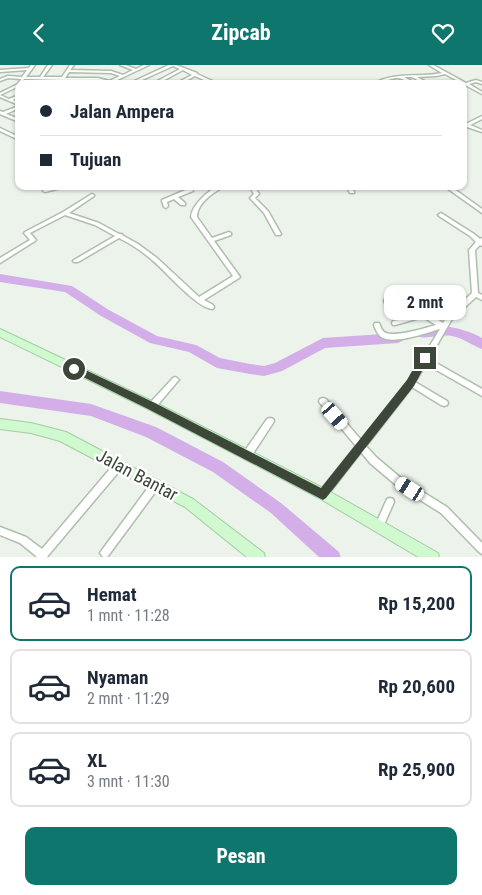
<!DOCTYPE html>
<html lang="id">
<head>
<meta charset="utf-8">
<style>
	:root { --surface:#fff; --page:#f2f2f3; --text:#1f2937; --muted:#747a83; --line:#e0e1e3; --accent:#0f766e }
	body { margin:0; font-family:"Roboto Condensed",sans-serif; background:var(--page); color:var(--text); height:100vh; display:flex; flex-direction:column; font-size:19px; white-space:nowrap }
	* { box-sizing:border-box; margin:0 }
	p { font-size:16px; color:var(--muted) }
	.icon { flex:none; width:28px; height:28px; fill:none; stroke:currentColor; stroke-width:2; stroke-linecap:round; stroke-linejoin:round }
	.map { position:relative; height:492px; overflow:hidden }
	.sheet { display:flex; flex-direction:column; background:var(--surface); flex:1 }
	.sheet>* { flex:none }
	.top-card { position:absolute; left:15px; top:15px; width:452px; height:110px; border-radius:10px; box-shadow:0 1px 4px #0004; display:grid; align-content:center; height:110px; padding:0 25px; background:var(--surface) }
	.end { position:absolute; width:22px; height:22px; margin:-11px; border:6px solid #3c4739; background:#fff; box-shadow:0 0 0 2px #fff }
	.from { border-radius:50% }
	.bubble { position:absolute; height:35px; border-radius:10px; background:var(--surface); box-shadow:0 1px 4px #0004; font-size:16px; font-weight:700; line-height:35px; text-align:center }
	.car { position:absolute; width:15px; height:30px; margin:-15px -8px; border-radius:6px; box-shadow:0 0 4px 1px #0007; background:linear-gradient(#fff 24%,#345 0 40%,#fff 0 76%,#345 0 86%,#fff 0) }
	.top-card b { display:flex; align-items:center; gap:18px; height:48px; font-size:19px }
	.top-card b+b { border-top:1px solid var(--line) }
	.top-card i { width:12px; height:12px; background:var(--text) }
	ul { padding:9px 0 0; list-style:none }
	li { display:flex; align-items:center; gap:15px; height:75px; margin:0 10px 8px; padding:0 15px; border:2px solid var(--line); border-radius:10px }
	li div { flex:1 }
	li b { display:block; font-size:19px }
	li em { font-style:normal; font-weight:700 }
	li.active { border-color:var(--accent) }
	li>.icon { width:45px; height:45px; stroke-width:1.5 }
	.primary-button { display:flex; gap:10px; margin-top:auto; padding:10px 25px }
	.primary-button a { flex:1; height:58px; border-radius:10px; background:var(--accent); color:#fff; font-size:20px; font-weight:700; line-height:58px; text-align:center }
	header { display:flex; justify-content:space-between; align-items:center; height:65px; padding:0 25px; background:var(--accent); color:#fff; font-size:22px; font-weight:700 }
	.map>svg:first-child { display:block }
</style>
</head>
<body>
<header><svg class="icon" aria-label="back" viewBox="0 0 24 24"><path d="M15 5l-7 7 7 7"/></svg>Zipcab<svg class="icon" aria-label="heart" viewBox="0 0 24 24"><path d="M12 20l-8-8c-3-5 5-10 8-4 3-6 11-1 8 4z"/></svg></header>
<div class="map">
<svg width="482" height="493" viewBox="0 0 482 493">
	<rect width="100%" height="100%" fill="#ebf3eb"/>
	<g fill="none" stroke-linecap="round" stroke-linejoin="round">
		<path fill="#d3aee9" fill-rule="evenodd" d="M 0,209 L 72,221 L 109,245 L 157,271 L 196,280 L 220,293 L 250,299 L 264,301 L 275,298 L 323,273 L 398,268 L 402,270 L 404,273 L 402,276 L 398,278 L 325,283 L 282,306 L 264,311 L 250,309 L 217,303 L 189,287 L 150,278 L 101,251 L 65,227 L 0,217 Z
			M 444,261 C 457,263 470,266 482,273 L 482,284 C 471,280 463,273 452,271 C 440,269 426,275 415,271 L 413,268 L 415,265 Z
			M 0,326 L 91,339 L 156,362 L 223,397 L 281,438 L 339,487 L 341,493 L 320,493 L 271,448 L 213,407 L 146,372 L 91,351 L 0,338 Z"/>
		<defs>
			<path id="street" d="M 31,0 L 35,0 L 26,12 L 40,12 L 48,0 L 52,0 L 43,12 L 62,12 L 70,0 L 74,0 L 70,5 L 111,6 L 123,10 L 133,5 L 120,0 L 125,0 L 136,4 L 144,0 L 149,0 L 113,17 L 117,19 L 110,19 L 98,15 L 64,15 L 61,19 L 57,19 L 60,15 L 24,14 L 22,19 L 19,19 L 19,21 L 0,30 L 9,34 L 19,30 L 19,32 L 13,35 L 19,38 L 19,40 L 0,32 L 0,28 L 18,19 L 21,14 L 8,13 L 0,16 L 0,14 L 8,11 L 22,12 L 27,5 L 0,7 L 0,5 L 29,3 ZM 69,7 L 111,8 L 120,11 L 109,16 L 98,13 L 65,13 Z
				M 169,0 L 176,0 L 197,8 L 197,9 L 219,19 L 213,19 L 195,11 L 180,19 L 175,19 L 192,10 L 183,5 L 157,19 L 152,19 L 180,4 L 173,1 L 133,19 L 128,19 Z
				M 429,0 L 433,0 L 466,18 L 476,15 L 482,17 L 482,19 L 476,17 L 469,19 L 482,27 L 482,29 L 445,9 L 436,11 L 417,12 L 430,19 L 425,19 L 412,12 L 404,12 L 417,19 C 409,19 404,13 397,13 C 389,13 382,19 373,19 C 395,6 419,13 442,8 Z
				M 19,41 L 19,43 L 6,49 L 19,54 L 19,57 L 0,49 L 0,46 L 3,47 Z
				M 482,51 L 482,54 L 470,60 L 482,65 L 482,67 L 467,62 L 464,63 L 464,60 Z
				M 0,63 L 19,72 L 19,75 L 0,66 Z
				M 60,121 L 69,121 L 45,127 L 43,126 L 43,125 Z
				M 188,121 L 192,121 L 193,126 L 178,132 L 185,138 L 185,140 L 181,140 L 174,134 L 167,137 L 168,141 L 166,143 L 164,142 L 162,136 L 162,135 L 188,124 Z
				M 218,121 L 225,121 C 214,127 197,138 197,152 L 212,173 L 229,167 L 231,168 L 231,170 L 214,176 L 240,212 L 239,213 L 204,235 L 213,240 L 214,242 L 213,244 C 197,244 166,206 152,195 C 142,186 131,179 119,173 L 78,197 L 74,197 L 73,196 L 74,195 L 115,171 L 95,160 L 65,150 L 30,168 L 36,175 L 35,176 L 0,198 L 0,193 L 30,175 L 24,168 L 25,167 L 63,147 L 92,129 L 94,130 L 94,131 L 69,148 L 99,158 L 119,169 L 122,169 L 122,170 L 138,179 L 157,193 L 199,232 L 233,211 L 191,152 C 192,140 208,126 218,121 Z
				M 249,121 L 254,121 L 259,129 L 255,133 L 268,146 L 281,169 L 280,170 L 276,170 L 264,148 L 250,133 L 254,129 Z
				M 346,121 L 351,121 L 354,127 L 354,128 L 350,128 Z
				M 444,121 L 450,121 L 482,144 L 482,148 Z
				M 441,148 L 474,169 L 480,174 L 482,173 L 482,181 L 480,180 L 475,185 L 478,228 L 482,230 L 482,235 L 476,232 L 452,254 L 429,294 L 482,324 L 482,331 L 426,299 L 415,317 L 447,336 L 448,338 L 447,340 L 444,341 L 441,340 L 412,322 L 366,381 L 376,392 L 402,414 L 447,442 L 482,478 L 482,489 L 479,487 L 441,448 L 396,420 L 370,398 L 361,387 L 326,432 L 323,433 L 320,432 L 319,429 L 320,426 L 356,381 L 320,338 L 319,336 L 320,334 L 323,333 L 326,334 L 361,375 L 408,316 L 421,295 L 422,292 L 423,292 L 440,264 C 426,268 391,281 380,271 C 377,268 375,263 374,260 L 375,258 L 379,258 C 381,262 382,267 386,268 C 396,272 425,263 436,260 L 423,252 L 395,260 L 393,260 L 392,258 L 393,256 L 398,255 L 385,238 L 384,236 L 385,234 L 401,226 L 414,222 L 425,227 L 450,248 L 472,228 L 469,185 L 476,177 L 470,171 L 439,151 L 438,150 ZM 414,226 L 425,233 L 446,253 L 443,258 L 426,247 L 408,229 ZM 403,231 L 419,248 L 403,253 L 391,237 Z
				M 175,312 L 177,313 L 179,315 L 177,317 L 155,343 L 152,344 L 149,343 L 148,341 L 149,339 L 173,313 Z
				M 270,353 L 273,354 L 274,356 L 273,358 L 250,393 L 247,394 L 244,393 L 243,390 L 244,387 L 267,354 Z
				M 118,397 L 121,398 L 122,401 L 121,404 L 46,493 L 36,493 L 36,491 L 20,478 L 0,470 L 0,462 L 26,472 L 42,484 L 115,398 Z
				M 156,415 L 159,416 L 160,419 L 159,422 L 108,491 L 105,493 L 102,491 L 100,488 L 102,485 L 153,416 Z
				M 390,433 L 393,434 L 394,437 L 382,464 L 379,465 L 376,464 L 375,461 L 387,434 Z"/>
			<path id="secondary" d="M 0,264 L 156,338 L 327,425 L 438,488 L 439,493 L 420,493 L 319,433 L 148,344 L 0,272 Z
				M 0,354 L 31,358 L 66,367 L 193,434 L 264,488 L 265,493 L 248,493 L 185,442 L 60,376 L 31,368 L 0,364 Z"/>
		</defs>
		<use href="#street" stroke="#b0beae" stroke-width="3"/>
		<use href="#secondary" stroke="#a2ce9f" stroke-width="2"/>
		<use href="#street" fill="#fff" fill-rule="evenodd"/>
		<use href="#secondary" fill="#d0f9cf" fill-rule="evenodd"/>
	</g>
	<path fill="#3c4739" d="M 425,289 L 429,293 L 414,321 L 326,433 L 323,435 L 148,344 L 71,306 L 69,304 L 71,301 L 77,301 L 155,338 L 321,423 L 407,315 L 421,290 Z"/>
	<g text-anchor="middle" stroke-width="5" stroke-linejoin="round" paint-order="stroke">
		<g font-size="18" fill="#3c4739" stroke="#fff">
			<text transform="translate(137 410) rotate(28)" y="6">Jalan Bantar</text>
		</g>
	</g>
</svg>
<i class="end from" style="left:74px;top:304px"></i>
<i class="end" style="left:425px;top:293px"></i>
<div class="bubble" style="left:384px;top:220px;width:82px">2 mnt</div>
<i class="car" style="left:335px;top:351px;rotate:139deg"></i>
<i class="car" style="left:410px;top:424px;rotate:302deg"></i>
<div class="top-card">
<b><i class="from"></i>Jalan Ampera</b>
<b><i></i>Tujuan</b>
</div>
</div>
<section class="sheet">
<ul>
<li class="active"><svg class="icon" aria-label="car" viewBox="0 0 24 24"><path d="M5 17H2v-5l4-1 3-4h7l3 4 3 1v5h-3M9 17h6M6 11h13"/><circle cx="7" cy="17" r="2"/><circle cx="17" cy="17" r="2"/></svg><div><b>Hemat</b><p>1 mnt · 11:28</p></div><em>Rp 15,200</em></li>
<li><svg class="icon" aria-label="car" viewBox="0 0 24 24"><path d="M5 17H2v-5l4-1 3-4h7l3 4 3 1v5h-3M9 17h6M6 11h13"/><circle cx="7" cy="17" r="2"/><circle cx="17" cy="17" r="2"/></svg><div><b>Nyaman</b><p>2 mnt · 11:29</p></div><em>Rp 20,600</em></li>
<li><svg class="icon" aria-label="car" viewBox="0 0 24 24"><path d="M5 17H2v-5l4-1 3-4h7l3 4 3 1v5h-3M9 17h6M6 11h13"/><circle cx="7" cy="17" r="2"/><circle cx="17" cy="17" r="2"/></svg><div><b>XL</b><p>3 mnt · 11:30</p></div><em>Rp 25,900</em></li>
</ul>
<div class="primary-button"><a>Pesan</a></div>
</section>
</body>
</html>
